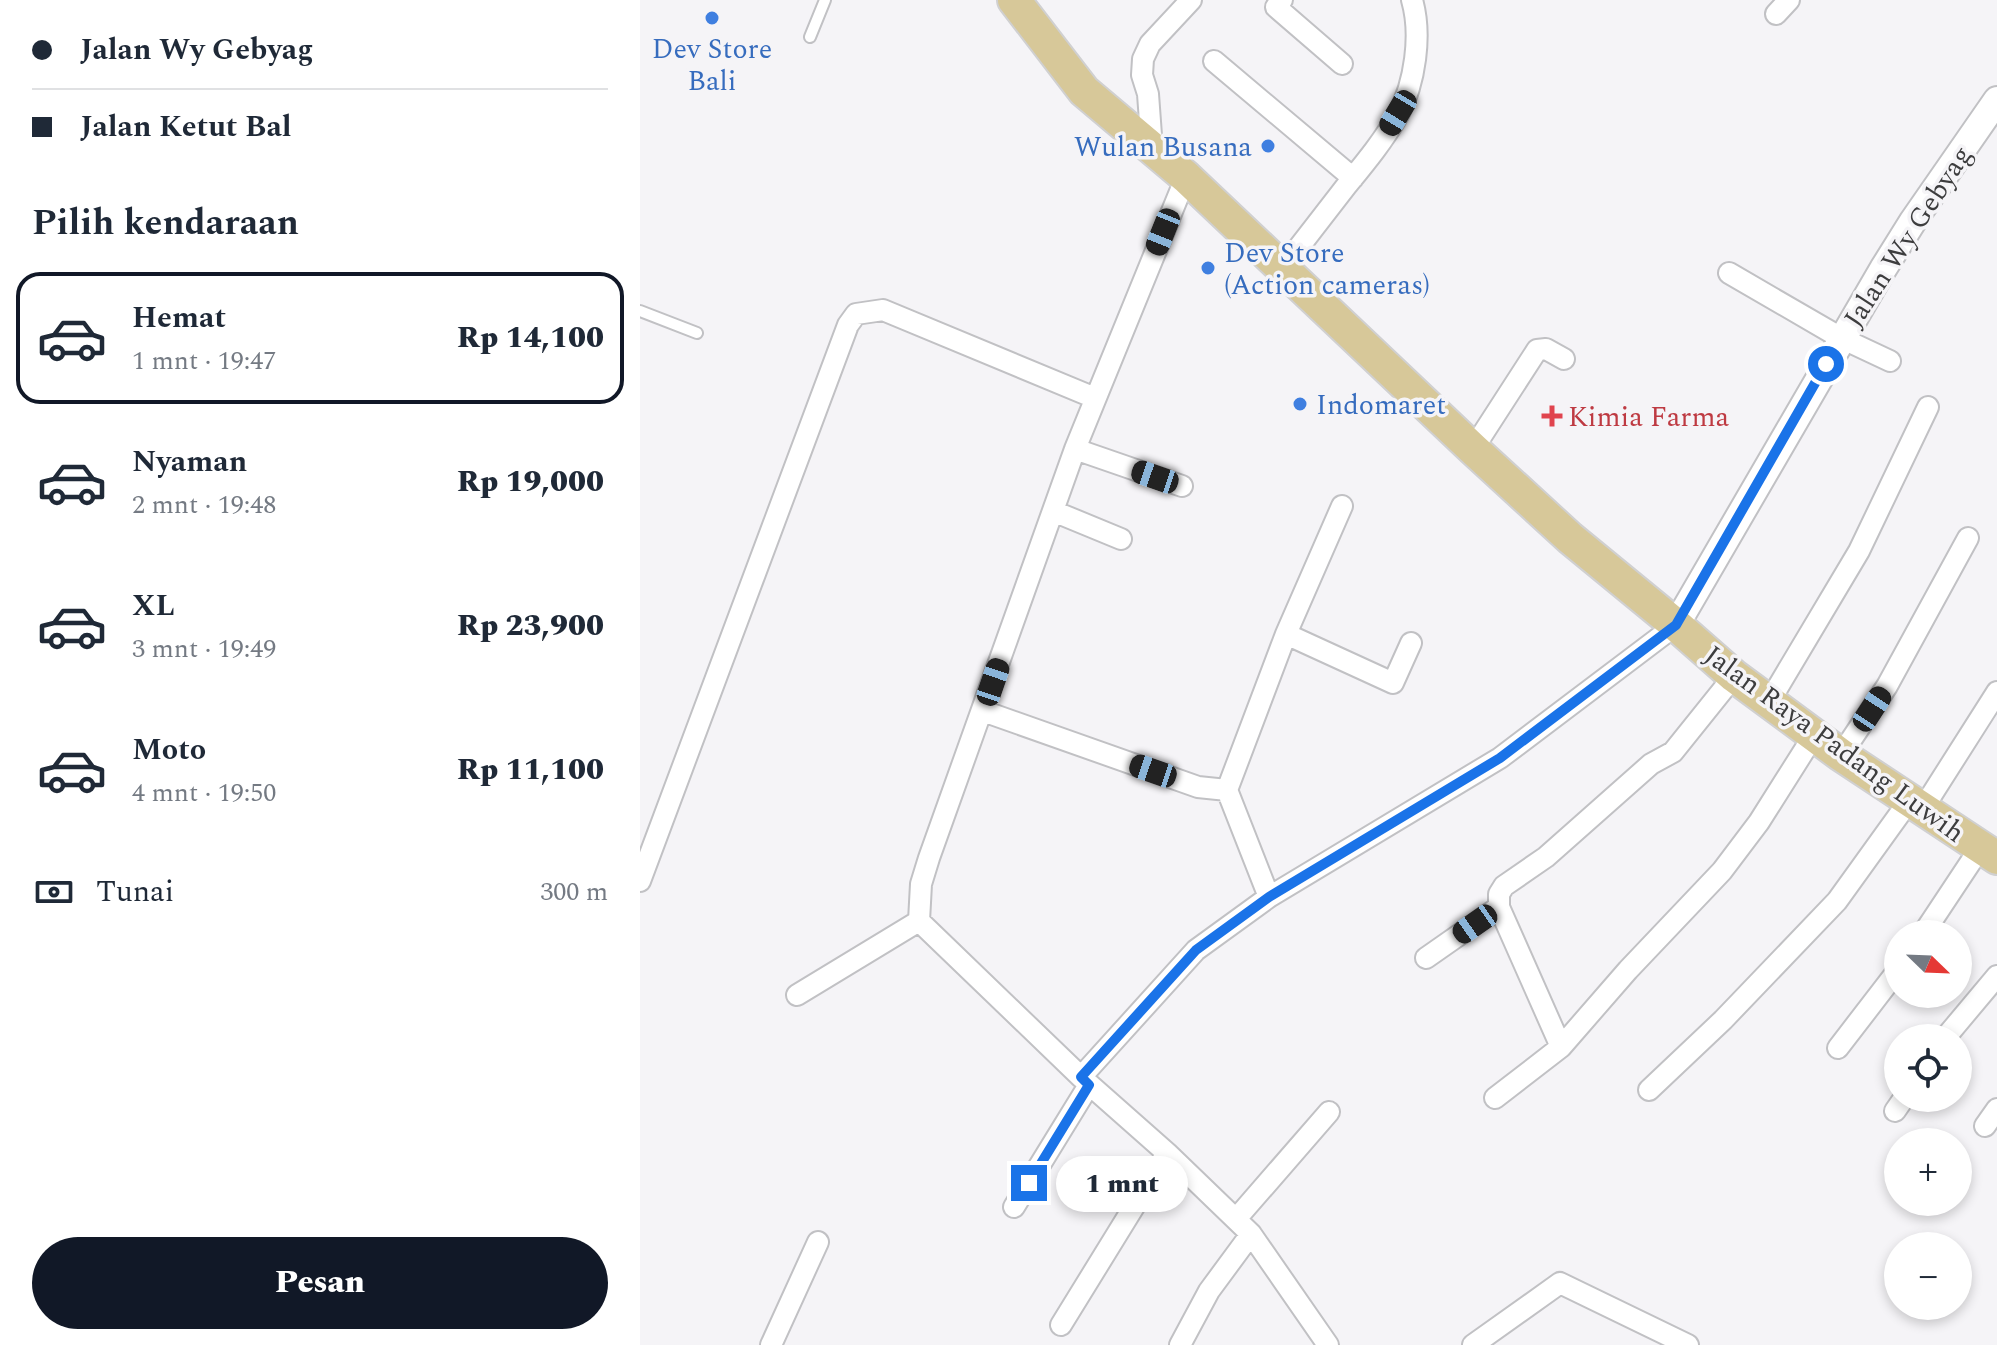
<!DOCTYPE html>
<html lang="id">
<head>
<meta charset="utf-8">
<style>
	:root { --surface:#fff; --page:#f2f2f3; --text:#1f2937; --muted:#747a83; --line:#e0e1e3; --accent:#111827 }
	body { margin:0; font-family:Spectral,serif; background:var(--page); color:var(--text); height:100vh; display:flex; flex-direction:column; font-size:30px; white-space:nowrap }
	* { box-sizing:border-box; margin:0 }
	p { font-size:26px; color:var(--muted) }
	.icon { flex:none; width:44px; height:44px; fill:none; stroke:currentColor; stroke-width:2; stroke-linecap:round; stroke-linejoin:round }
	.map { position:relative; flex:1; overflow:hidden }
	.side { display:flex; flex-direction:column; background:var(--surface); width:640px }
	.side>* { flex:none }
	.top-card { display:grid; align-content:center; height:176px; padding:0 32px; background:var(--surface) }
	.needle { width:52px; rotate:113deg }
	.fabs { position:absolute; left:1244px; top:920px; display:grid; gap:16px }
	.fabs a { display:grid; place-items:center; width:88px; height:88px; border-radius:50%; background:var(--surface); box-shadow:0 4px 12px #0003; font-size:40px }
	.end { position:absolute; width:36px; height:36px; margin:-18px; border:10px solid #1a73e8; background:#fff; box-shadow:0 0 0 4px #fff }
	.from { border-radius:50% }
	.bubble { position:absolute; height:56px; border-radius:28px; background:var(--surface); box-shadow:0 4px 12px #0003; font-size:26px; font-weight:800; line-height:56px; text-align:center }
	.car { position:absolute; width:24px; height:48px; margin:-24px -12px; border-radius:10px; box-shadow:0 0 6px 2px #0007; background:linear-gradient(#222 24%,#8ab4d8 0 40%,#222 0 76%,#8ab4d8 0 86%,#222 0) }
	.top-card b { display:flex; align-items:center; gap:28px; height:76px; font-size:30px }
	.top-card b+b { border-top:2px solid var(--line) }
	.top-card i { width:20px; height:20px; background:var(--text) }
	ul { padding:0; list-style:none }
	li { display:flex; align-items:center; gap:24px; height:132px; margin:0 16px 12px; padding:0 16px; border:4px solid transparent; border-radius:24px }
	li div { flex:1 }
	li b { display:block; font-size:30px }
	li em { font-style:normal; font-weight:800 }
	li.on { border-color:var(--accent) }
	li>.icon { width:72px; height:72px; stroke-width:1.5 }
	h2 { padding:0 32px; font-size:36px; line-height:96px }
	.pay { display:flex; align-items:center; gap:20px; height:88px; padding:0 32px; font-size:30px }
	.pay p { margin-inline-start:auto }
	.cta { display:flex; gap:16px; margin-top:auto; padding:16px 32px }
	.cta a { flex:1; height:92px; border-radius:48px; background:var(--accent); color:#fff; font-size:32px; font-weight:800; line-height:92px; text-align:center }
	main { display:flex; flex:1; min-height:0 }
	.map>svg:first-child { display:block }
</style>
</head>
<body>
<main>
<section class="side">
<div class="top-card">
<b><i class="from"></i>Jalan Wy Gebyag</b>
<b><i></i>Jalan Ketut Bal</b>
</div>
<h2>Pilih kendaraan</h2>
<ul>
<li class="on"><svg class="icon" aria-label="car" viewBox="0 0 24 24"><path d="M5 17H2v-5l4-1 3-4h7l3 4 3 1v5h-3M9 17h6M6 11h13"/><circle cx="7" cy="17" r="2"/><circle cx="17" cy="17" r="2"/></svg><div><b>Hemat</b><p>1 mnt · 19:47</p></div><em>Rp 14,100</em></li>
<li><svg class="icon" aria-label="car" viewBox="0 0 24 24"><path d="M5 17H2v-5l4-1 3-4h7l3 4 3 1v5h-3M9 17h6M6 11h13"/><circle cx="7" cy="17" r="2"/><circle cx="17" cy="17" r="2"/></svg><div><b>Nyaman</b><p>2 mnt · 19:48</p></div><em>Rp 19,000</em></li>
<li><svg class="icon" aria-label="car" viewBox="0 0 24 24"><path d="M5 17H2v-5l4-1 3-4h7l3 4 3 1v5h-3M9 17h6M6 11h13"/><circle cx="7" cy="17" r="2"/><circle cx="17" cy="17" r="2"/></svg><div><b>XL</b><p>3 mnt · 19:49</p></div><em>Rp 23,900</em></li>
<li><svg class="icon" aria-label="car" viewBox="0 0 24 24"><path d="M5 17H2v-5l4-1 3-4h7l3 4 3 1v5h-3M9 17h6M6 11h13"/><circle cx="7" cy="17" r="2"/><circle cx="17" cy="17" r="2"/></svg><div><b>Moto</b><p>4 mnt · 19:50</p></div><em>Rp 11,100</em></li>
</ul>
<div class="pay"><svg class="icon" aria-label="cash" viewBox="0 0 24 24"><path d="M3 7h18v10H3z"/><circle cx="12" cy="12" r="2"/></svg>Tunai<p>300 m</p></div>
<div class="cta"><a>Pesan</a></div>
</section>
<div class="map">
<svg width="1357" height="1345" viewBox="0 0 1357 1345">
	<rect width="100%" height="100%" fill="#f5f4f7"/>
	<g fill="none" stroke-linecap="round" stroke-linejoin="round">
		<defs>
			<path id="service" d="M 170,37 L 185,0
				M 0,311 L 57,333"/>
			<path id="minor" d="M 642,0 L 636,7 L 702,64
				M 1136,14 L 1149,0
				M 574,61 L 713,178
				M 512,149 L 508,94 L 502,75 L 503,59 L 510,44 L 551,0
				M 546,177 L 435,449 L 289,858 L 281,884 L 279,921 L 441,1077 L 527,1153 L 611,1234 L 688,1345
				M 642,269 C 664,241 685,213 707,185 C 725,163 744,140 758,115 C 775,83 782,35 772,0
				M 1089,273 L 1201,338 L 1250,361
				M 435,449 L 542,486
				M 833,449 L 897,350 L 906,349 L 924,359
				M 413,511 L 481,539
				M 646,634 L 753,683 L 771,643
				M 1129,702 L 1219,551 L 1288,407
				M 343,711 L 558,787 L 587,790
				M 1201,755 L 1247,686 L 1328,538
				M 1282,810 L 1357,692
				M 0,881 L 208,325 L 216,314 L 243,310 L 455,398
				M 629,897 L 587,790 L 646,634 L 702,506
				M 1283,934 L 1340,848
				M 786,958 L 859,907
				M 157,995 L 279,921
				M 1305,1038 L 1357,976
				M 921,1047 L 859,907 L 859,894 L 864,886 L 906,857 L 1011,764 L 1033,752 L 1094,676
				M 1198,1048 L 1258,970
				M 441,1077 L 556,950 L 629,897 L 860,758 L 1036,625
				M 1009,1090 L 1083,1020 L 1197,901 L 1269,801
				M 855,1098 L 921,1047 L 988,970 L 1082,871 L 1119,822 L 1174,735
				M 1255,1111 L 1264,1098
				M 1345,1126 L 1357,1109
				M 374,1207 L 449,1085
				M 596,1219 L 689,1112
				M 421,1325 L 527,1153
				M 131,1345 L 178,1242
				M 540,1345 L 569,1291 L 611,1234
				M 833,1345 L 920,1283 L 1048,1345"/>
			<path id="tertiary" d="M 1036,625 L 1243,269 L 1273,221 L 1357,100"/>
			<path id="primary" d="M 374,0 L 444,91 L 546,177 L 833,449 L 930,538 L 1036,625 L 1094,676 L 1201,755 L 1357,858"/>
		</defs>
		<use href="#service" stroke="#c1c1c4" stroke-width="14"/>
		<use href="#minor" stroke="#c1c1c4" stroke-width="24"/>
		<use href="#tertiary" stroke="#c1c1c4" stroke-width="30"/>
		<use href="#primary" stroke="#d0d0d1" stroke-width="36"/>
		<use href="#service" stroke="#fff" stroke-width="10"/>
		<use href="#minor" stroke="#fff" stroke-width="20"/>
		<use href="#tertiary" stroke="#fff" stroke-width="26"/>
		<use href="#primary" stroke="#d7c899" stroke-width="32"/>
	</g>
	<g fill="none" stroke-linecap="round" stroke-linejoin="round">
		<path stroke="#1a73e8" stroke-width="10" d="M 389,1183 L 449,1085 L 441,1077 L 556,950 L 629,897 L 860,758 L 1036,625 L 1186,364"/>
	</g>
	<g fill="#3f7fe0" stroke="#f5f4f7" stroke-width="3">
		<circle cx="72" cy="18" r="8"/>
		<circle cx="628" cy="146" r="8"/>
		<circle cx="568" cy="268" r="8"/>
		<circle cx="660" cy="404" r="8"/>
	</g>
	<path fill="#e0444e" stroke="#f5f4f7" stroke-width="3" d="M908 404h8v8h8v8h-8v8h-8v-8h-8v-8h8z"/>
	<g text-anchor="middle" stroke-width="7" stroke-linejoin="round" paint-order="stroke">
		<g font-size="28" fill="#366cbe" stroke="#f5f4f7" text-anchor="start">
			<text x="72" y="58" text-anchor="middle">Dev Store<tspan x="72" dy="32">Bali</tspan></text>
			<text x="612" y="156" text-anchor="end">Wulan Busana</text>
			<text x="584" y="262">Dev Store<tspan x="584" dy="32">(Action cameras)</tspan></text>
			<text x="676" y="414">Indomaret</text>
		</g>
		<g font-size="28" fill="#3d3d3e" stroke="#f5f4f7">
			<text transform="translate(1267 236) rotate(-57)" y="10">Jalan Wy Gebyag</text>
			<text transform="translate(1195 743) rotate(36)" y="10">Jalan Raya Padang Luwih</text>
		</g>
		<g font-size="28" fill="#be3a42" stroke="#f5f4f7" text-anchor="start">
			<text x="928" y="426">Kimia Farma</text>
		</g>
	</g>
</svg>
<div class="fabs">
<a><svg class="needle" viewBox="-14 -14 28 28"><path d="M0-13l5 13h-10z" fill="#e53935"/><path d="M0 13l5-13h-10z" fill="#747a83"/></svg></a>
<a><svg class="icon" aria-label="locate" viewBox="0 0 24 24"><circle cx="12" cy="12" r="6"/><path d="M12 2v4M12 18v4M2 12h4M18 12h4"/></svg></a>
<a>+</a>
<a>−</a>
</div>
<i class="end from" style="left:1186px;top:364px"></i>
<i class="end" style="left:389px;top:1183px"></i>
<div class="bubble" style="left:416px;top:1156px;width:132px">1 mnt</div>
<i class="car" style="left:758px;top:113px;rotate:211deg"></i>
<i class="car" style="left:523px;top:232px;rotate:202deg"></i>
<i class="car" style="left:515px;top:477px;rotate:289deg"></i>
<i class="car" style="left:353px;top:682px;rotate:19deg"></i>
<i class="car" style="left:1232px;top:709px;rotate:33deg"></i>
<i class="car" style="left:513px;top:771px;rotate:289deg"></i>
<i class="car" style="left:835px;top:924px;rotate:235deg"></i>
</div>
</main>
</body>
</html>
